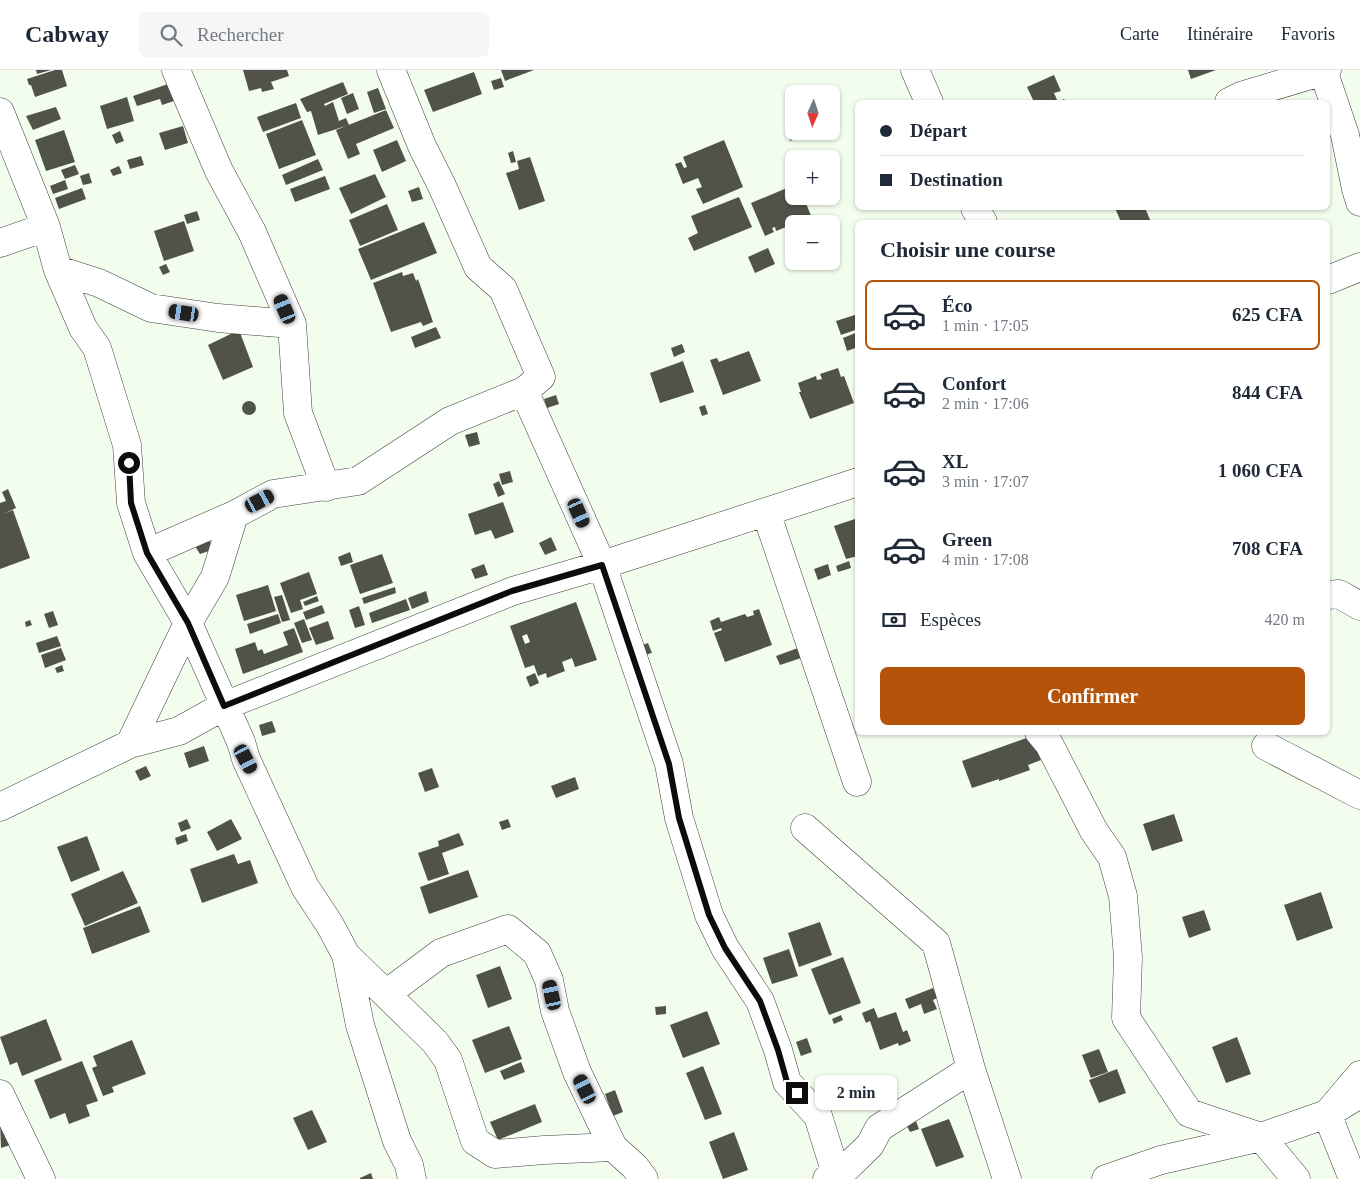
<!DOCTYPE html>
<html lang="fr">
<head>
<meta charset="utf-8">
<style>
	:root { --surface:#fff; --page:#f6f6f7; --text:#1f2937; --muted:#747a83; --line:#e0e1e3; --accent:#b45309 }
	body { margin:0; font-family:Georgia,serif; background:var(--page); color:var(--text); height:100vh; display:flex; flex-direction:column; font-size:19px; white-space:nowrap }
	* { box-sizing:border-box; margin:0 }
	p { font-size:16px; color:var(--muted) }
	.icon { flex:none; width:28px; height:28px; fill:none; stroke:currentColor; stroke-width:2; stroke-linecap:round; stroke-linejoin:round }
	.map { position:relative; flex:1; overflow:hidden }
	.panel { position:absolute; left:855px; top:150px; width:475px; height:515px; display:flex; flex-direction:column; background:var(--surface); border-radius:8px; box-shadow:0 1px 4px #0004 }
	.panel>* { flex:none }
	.banner { position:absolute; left:855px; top:30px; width:475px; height:110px; border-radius:8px; box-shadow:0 1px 4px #0004; display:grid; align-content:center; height:110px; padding:0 25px; background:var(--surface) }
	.needle { width:32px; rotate:183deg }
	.fabs { position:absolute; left:785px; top:15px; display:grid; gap:10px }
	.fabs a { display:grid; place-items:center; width:55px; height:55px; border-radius:8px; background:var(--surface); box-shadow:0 1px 4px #0004; font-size:25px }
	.end { position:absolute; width:22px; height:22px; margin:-11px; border:6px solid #0c0c0c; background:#fff; box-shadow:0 0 0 2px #fff }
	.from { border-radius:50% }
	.bubble { position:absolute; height:35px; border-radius:8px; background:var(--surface); box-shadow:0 1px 4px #0004; font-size:16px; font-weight:700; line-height:35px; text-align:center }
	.car { position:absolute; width:15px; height:30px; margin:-15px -8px; border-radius:6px; box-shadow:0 0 4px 1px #0007; background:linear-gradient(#222 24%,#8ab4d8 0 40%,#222 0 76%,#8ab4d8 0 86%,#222 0) }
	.banner b { display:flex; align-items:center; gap:18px; height:48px; font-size:19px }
	.banner b+b { border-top:1px solid var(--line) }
	.banner i { width:12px; height:12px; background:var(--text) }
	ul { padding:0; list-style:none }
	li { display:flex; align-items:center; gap:15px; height:70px; margin:0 10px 8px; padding:0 15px; border:2px solid transparent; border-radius:8px }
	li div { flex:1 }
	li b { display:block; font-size:19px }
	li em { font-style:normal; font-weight:700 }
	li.selected { border-color:var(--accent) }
	li>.icon { width:45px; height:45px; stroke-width:1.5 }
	h2 { padding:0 25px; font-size:22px; line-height:60px }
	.pay { display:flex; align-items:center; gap:12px; height:55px; padding:0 25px; font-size:19px }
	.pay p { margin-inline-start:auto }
	.cta { display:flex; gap:10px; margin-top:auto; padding:10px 25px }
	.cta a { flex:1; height:58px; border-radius:8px; background:var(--accent); color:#fff; font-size:20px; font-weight:700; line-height:58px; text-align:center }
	header { display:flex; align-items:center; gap:30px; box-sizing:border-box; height:70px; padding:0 25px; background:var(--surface); border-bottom:1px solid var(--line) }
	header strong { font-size:24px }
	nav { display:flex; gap:28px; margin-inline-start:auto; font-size:18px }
	.search { width:350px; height:45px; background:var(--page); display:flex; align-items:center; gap:12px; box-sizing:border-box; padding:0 18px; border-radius:8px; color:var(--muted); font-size:19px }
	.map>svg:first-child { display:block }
</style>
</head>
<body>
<header>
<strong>Cabway</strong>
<div class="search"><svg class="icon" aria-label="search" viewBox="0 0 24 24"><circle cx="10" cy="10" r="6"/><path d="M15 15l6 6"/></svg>Rechercher</div>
<nav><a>Carte</a><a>Itinéraire</a><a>Favoris</a></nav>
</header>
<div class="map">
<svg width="1360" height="1109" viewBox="0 0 1360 1109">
	<rect width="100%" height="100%" fill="#f3fded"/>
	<path fill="#51534a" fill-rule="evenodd" d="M 36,0 L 51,0 L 37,4 Z
		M 55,0 L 62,0 L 67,16 L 35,27 L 31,15 L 29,15 L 27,9 Z
		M 243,0 L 287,0 L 289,6 L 271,12 L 274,19 L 262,22 L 261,18 L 249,21 Z
		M 501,0 L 534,0 L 505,11 Z
		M 1188,0 L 1216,0 L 1191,9 Z
		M 474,2 L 482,24 L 433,42 L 424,20 Z
		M 1054,5 L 1061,21 L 1054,23 L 1058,32 L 1064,29 L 1066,32 L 1034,32 L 1027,17 Z
		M 501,8 L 504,17 L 494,20 L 491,11 Z
		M 343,12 L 348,24 L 324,34 L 325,36 L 333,32 L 339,51 L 346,48 L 349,55 L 318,65 L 311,41 L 307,42 L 300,29 Z
		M 168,14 L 174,31 L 162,35 L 160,29 L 137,36 L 133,26 Z
		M 378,18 L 386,39 L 374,43 L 367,22 Z
		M 353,23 L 359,39 L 347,44 L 341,28 Z
		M 127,27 L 134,51 L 107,59 L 100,36 Z
		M 296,33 L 301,48 L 263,62 L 257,47 Z
		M 56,37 L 61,49 L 33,60 L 26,46 Z
		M 386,40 L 394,58 L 356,74 L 360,84 L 348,89 L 336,60 Z
		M 302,50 L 316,85 L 279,99 L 266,64 Z
		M 183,56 L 188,73 L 165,80 L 159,63 Z
		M 794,57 L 794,61 L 808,61 L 809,65 L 790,71 L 786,59 Z
		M 64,60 L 75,92 L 46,101 L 35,70 Z
		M 120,61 L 124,71 L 116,74 L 112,65 Z
		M 397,70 L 406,91 L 382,102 L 373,80 Z
		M 724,70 L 743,117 L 703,134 L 696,119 L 702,117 L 698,108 L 683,114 L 675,94 L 681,92 L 684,98 L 687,97 L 683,87 Z
		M 513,81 L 516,92 L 511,93 L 508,83 Z
		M 141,86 L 144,95 L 130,99 L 127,90 Z
		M 530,87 L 545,131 L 519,140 L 506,103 L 519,99 L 517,91 Z
		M 318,89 L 323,100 L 286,115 L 282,105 Z
		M 75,95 L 79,104 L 65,109 L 61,100 Z
		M 119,96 L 122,103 L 113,106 L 110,100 Z
		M 89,103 L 92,113 L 83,115 L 80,106 Z
		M 375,104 L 386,127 L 351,144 L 339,118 Z
		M 325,106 L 330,119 L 295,132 L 290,119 Z
		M 65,110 L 68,119 L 53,124 L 50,116 Z
		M 794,115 L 794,126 L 803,126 L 814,153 L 794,154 L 794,162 L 791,155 L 776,161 L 775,157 L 772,158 L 774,162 L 765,166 L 751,133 Z
		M 419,117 L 423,129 L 412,132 L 408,121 Z
		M 82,118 L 86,129 L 59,139 L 55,128 Z
		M 739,127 L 752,157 L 694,181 L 688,168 L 698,163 L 691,146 Z
		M 387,134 L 398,160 L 360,176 L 349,150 Z
		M 1115,138 L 1145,138 L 1151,152 L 1121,152 Z
		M 197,141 L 200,150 L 187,154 L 184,145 Z
		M 184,151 L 194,181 L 164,191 L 154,161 Z
		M 424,152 L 437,183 L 371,210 L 358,179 Z
		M 768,178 L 775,194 L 755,203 L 748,187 Z
		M 166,194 L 170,202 L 163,205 L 159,197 Z
		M 402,202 L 403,206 L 413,203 L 416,211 L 418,209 L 433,252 L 423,256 L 421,252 L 391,262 L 373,213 Z
		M 858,244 L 858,259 L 841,265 L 836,251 Z
		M 436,257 L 441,268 L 415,278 L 411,267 Z
		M 239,260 L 253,297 L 223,310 L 208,275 Z
		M 858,262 L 858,277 L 847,281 L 843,268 Z
		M 682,274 L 685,282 L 674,287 L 671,278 Z
		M 749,281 L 761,311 L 723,325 L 710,290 L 717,288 L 719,292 Z
		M 683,291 L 694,322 L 660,333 L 650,303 Z
		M 838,298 L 841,307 L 844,306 L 854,333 L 810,349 L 799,322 L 801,322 L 798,313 L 816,306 L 817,310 L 822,309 L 820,304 Z
		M 556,325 L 559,334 L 547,338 L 544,329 Z
		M242 338a7 7 0 1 1 14 0a7 7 0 1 1-14 0Z
		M 705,335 L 708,344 L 702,346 L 699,337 Z
		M 477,362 L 480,374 L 469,377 L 465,365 Z
		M 510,401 L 513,412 L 502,415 L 499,404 Z
		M 499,411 L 505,424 L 498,427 L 493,414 Z
		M 8,419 L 16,438 L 3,444 L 13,440 L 30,488 L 0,499 L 0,433 L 6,431 L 2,422 Z
		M 503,432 L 514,462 L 495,469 L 491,460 L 475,465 L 468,444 Z
		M 858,448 L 858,486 L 846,489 L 834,456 Z
		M 551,467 L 557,480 L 545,485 L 539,473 Z
		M 208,469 L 215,479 L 200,484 L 193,473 Z
		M 350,482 L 353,492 L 341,496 L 338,487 Z
		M 382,484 L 393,513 L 360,524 L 350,495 Z
		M 849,491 L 851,498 L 838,502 L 836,496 Z
		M 484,494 L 488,505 L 475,509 L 471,499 Z
		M 828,494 L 831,505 L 818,510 L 814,499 Z
		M 309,502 L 317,524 L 300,530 L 303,539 L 291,543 L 280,513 Z
		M 268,515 L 276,541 L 244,551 L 236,525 Z
		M 395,517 L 396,523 L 364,534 L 362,528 Z
		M 426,521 L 429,532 L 412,539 L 408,528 Z
		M 282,525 L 290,550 L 282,552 L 274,527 Z
		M 317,526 L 319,531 L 305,536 L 303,532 Z
		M 406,529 L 410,540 L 372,553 L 369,543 Z
		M 576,532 L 597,590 L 575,597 L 572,588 L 562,592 L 565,601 L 547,608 L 546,603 L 538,606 L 534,595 L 525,598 L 510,556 ZM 527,564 L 530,572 L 525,574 L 522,566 Z
		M 322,535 L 325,543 L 306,550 L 303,542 Z
		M 359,536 L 365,555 L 355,558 L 349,540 Z
		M 759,539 L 772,575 L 725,592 L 714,563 L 722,560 L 721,558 L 713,561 L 710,551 L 719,547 L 721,552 L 745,544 L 747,547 L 754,545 L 753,541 Z
		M 53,541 L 58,555 L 49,558 L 44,544 Z
		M 278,544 L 281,553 L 250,564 L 247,554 Z
		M 304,549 L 312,570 L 302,573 L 294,553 Z
		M 30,550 L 32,555 L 26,557 L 25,552 Z
		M 328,551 L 334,569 L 316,575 L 309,558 Z
		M 294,558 L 303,582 L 243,604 L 235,579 L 255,572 L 258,581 L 262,579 L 264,584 L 288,575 L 283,562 Z
		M 57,566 L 61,576 L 39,583 L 36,573 Z
		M 648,573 L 652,583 L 644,585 L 640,576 Z
		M 61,578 L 66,590 L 45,598 L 41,585 Z
		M 798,578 L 801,588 L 780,595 L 776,586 Z
		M 62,595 L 64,601 L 57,603 L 55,598 Z
		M 535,603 L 539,613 L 530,617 L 526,607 Z
		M 272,651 L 276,662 L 262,666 L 259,655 Z
		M 1032,666 L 1041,690 L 1028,695 L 1030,700 L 999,711 L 999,709 L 972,718 L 962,691 Z
		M 204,676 L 209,691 L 189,698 L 184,683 Z
		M 146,696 L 151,706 L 140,711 L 135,701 Z
		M 432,698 L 439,717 L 425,722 L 418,703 Z
		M 575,707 L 579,719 L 556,728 L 551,716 Z
		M 1174,744 L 1183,771 L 1152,781 L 1143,754 Z
		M 187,749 L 191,758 L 181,762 L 178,753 Z
		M 231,749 L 242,769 L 217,781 L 207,762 Z
		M 508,749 L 511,757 L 502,760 L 499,752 Z
		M 459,763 L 464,775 L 442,783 L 449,804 L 428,811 L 418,783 L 439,776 L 438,771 Z
		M 186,764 L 188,771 L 177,775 L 175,768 Z
		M 87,766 L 100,800 L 71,812 L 57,777 Z
		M 234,784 L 238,794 L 250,790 L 258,813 L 202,833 L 190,799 Z
		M 468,800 L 478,827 L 429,844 L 420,817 Z
		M 123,801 L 138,833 L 85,856 L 71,824 Z
		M 1321,822 L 1333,858 L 1297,871 L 1284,835 Z
		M 140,836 L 150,862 L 92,884 L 83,858 Z
		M 1204,840 L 1211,860 L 1189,868 L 1182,847 Z
		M 820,852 L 832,885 L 799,897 L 788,863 Z
		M 789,879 L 798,906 L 772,914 L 763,888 Z
		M 843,887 L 861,933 L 829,945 L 811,899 Z
		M 500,896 L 512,929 L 488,938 L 476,905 Z
		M 933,918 L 937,928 L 933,930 L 937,939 L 924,944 L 921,934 L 909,939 L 905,929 Z
		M 666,936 L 666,944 L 656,945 L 655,937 Z
		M 874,938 L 878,948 L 896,942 L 903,962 L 907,960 L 911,971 L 899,976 L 898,973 L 880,980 L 870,951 L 866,953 L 862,943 Z
		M 707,941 L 720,974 L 683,988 L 670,955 Z
		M 841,945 L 843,950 L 834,954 L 832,949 Z
		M 46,949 L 62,990 L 22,1006 L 17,992 L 10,995 L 0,967 Z
		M 509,956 L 522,989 L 485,1003 L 472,970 Z
		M 1237,967 L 1251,1004 L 1226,1013 L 1212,977 Z
		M 807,968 L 812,982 L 801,986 L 796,972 Z
		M 132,970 L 146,1004 L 112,1017 L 114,1022 L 103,1026 L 92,998 L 97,996 L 93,986 Z
		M 1099,979 L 1108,1002 L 1091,1008 L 1082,985 Z
		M 82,991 L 98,1031 L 86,1035 L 90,1046 L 69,1054 L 65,1043 L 50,1049 L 34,1010 Z
		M 521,992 L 525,1002 L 504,1010 L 500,1001 Z
		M 703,996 L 722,1044 L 705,1050 L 686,1003 Z
		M 1117,999 L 1126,1023 L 1099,1033 L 1089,1010 Z
		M 615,1020 L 623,1042 L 613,1046 L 605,1024 Z
		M 535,1034 L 542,1052 L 498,1070 L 490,1052 Z
		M 312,1040 L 327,1072 L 308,1080 L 293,1048 Z
		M 914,1046 L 919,1059 L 910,1062 L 904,1050 Z
		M 949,1049 L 964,1087 L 936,1097 L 921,1059 Z
		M 0,1052 L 16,1073 L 1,1078 Z
		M 734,1062 L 748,1100 L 723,1109 L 709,1072 Z
		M 371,1103 L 373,1109 L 360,1109 L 360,1108 Z"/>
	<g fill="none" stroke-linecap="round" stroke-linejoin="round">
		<defs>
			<path id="minor" d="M 176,0 L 219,101 L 252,162 L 292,254 L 298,343 L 326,417
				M 915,0 L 929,32
				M 1323,0 L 1345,65 L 1356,119 L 1360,132
				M 1229,32 L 1241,26 L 1327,0
				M 0,42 L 46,157 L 58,200 L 83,258 L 97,278 L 127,375 L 131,433 L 147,483 L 188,553 L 241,672 L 246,689 L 305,817 L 330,855 L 346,885 L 360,955 L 397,1071 L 409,1095 L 412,1109
				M 975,138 L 983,152
				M 0,173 L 46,157
				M 58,200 L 99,213 L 151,238 L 218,248 L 292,254
				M 1328,210 L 1360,197
				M 524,321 L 602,495 L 669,694 L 679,748 L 709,845 L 725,878 L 760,931 L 778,980 L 787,1012 L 818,1046 L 837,1107
				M 766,442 L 857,712
				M 147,483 L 234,445 L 273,424 L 358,411 L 450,351 L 524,321 L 541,307 L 503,219 L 478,197 L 442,116 L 422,76 L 391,0
				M 1328,525 L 1339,524 L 1360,536
				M 1039,662 L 1049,674 L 1094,761 L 1112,787 L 1123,826 L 1128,887 L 1126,948 L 1189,1043 L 1261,1067 L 1296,1109
				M 130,674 L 188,553 L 215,507 L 234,445
				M 1266,676 L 1360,725
				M 0,737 L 130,674 L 179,661 L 224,636 L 513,521 L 602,495 L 858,412
				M 805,758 L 936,873 L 971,999 L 879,1058 L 870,1075 L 837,1107 L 827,1109
				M 346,885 L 435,972 L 448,990 L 475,1071 L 495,1084 L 544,1080 L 613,1077 L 635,1097 L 644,1109
				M 386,924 L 441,883 L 508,859 L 537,883 L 549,910 L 555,941 L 577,1002 L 613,1077
				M 971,999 L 1007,1109
				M 1360,1005 L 1327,1044 L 1360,1024
				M 0,1024 L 41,1109
				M 1106,1109 L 1161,1090 L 1261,1067 L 1327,1044 L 1353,1109"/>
		</defs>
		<use href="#minor" stroke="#3f3f3f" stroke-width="29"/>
		<use href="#minor" stroke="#fff" stroke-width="28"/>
	</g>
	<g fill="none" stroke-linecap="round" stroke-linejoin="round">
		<path stroke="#0c0c0c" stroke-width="6" d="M 129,393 L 131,433 L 147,483 L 188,553 L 224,636 L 512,521 L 602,495 L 669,694 L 679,748 L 709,845 L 725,878 L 760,931 L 778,980 L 787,1012 L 797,1023"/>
	</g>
</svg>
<div class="fabs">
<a><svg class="needle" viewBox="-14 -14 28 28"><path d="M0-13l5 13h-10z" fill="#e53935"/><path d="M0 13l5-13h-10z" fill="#747a83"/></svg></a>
<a>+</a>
<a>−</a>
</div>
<i class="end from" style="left:129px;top:393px"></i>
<i class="end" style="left:797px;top:1023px"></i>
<div class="bubble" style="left:815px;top:1005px;width:82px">2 min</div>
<i class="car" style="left:285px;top:239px;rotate:337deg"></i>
<i class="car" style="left:184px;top:243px;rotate:279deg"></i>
<i class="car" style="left:260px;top:431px;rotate:62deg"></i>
<i class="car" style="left:579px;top:443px;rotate:156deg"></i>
<i class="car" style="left:246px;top:689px;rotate:152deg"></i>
<i class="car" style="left:552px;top:925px;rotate:348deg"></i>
<i class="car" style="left:585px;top:1019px;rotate:334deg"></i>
<div class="banner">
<b><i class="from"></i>Départ</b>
<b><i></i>Destination</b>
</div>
<section class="panel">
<h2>Choisir une course</h2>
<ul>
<li class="selected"><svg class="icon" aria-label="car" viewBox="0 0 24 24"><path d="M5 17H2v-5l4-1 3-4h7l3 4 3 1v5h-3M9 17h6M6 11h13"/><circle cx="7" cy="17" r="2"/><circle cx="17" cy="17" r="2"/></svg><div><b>Éco</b><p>1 min · 17:05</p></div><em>625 CFA</em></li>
<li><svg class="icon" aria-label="car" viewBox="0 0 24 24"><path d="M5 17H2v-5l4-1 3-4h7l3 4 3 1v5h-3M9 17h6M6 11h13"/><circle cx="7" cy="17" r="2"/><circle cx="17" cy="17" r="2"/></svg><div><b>Confort</b><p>2 min · 17:06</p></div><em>844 CFA</em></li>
<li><svg class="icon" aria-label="car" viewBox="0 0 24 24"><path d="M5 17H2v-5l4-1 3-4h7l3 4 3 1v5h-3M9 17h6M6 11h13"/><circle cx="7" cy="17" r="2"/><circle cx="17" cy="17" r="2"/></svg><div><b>XL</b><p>3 min · 17:07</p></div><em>1 060 CFA</em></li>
<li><svg class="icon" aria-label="car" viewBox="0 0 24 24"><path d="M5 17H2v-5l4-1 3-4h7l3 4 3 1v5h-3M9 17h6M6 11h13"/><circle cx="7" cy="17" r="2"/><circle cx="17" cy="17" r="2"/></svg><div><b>Green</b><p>4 min · 17:08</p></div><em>708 CFA</em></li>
</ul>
<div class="pay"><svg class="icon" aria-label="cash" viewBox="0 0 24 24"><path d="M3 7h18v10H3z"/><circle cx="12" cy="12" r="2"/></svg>Espèces<p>420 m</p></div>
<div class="cta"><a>Confirmer</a></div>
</section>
</div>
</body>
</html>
